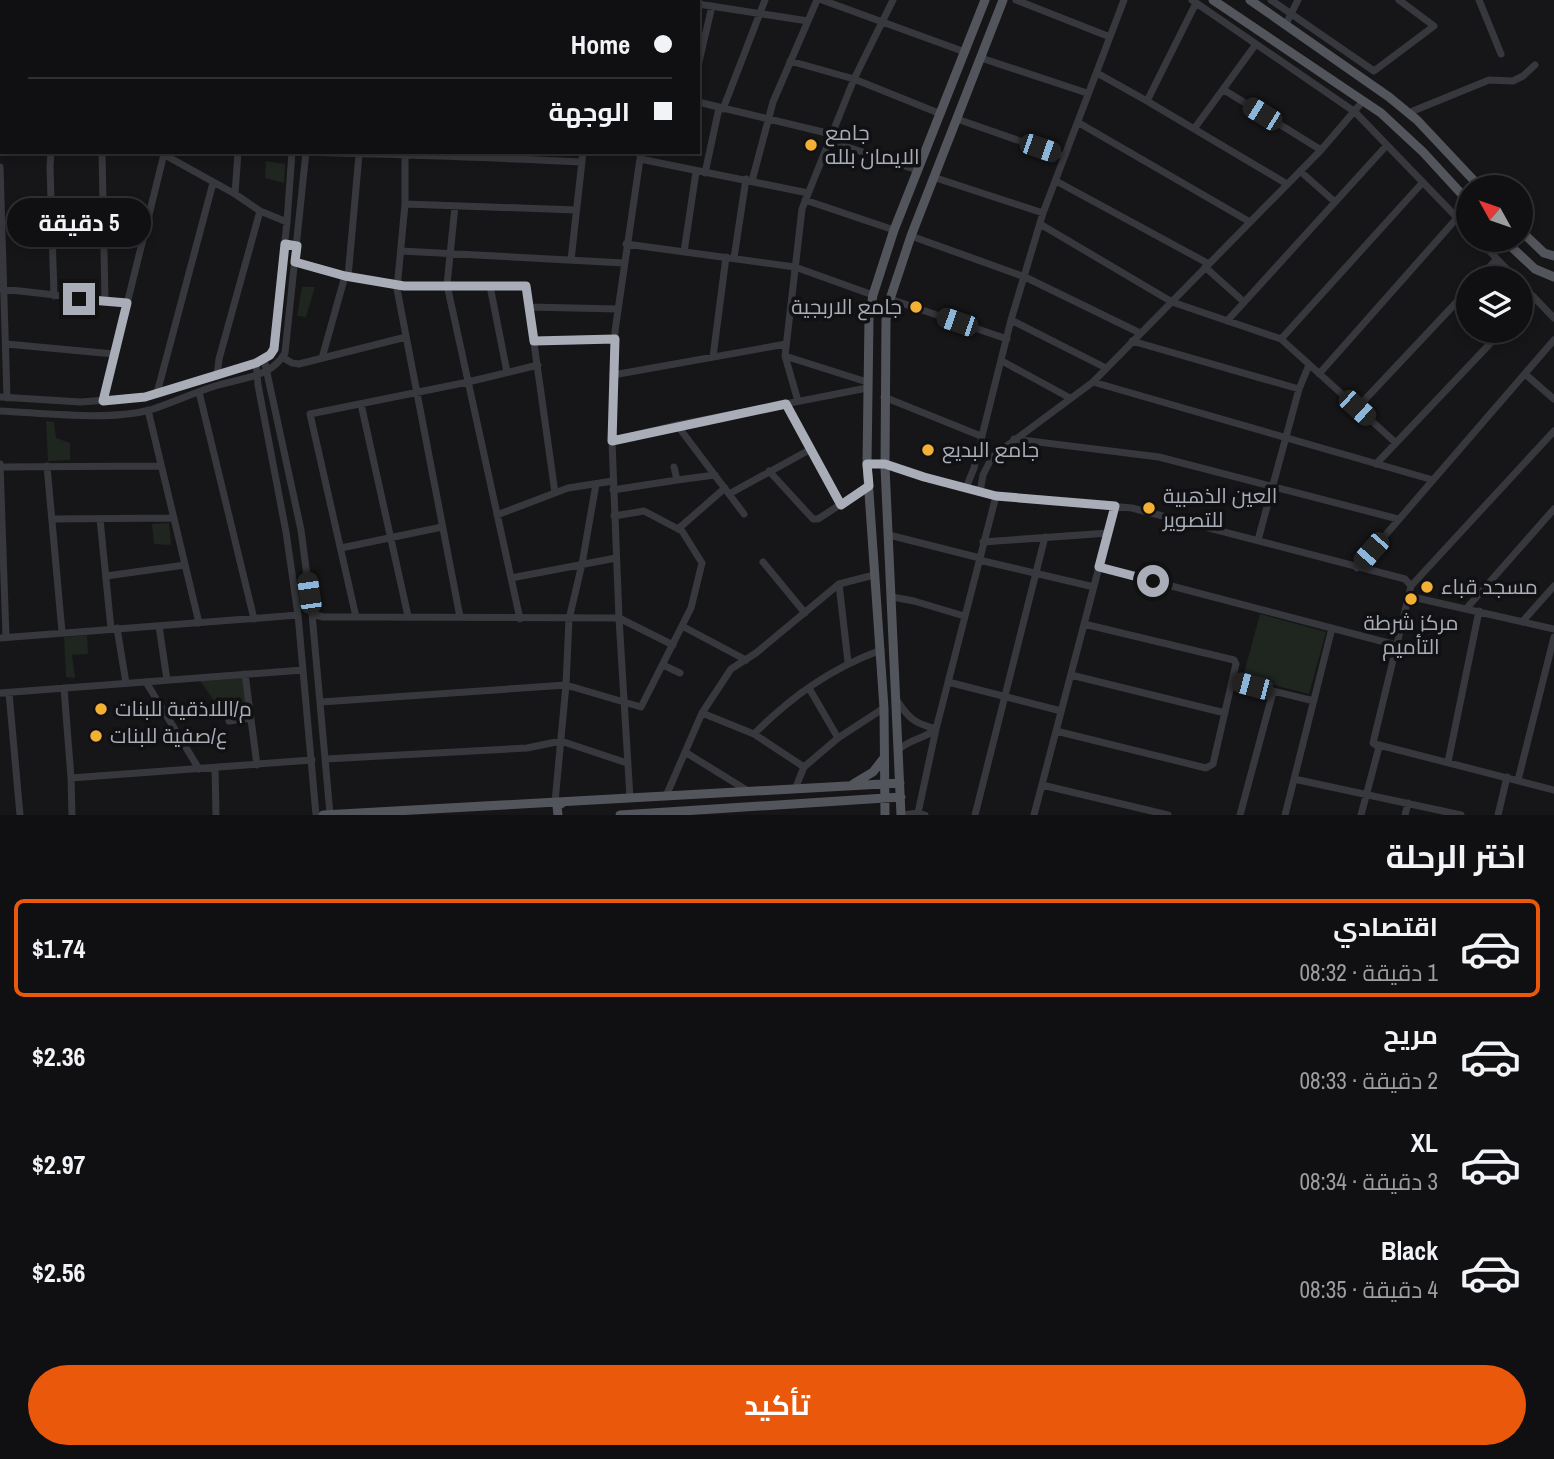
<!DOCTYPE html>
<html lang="ar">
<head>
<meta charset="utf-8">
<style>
	:root { --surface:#101012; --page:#19191b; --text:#f1f3f6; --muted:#9c9d9f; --line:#303032; --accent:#ea580c }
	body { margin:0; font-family:"Archivo Narrow",Cairo,sans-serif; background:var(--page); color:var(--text); direction:rtl; height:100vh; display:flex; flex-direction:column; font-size:26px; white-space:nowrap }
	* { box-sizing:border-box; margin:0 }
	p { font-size:23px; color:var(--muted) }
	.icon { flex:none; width:38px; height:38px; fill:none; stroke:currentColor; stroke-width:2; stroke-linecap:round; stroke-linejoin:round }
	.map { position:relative; height:815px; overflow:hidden; direction:ltr }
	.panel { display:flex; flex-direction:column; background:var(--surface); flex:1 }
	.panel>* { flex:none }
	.guide { position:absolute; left:0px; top:0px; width:700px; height:154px; box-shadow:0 4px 10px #0003,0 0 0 2px var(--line); direction:rtl; display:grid; align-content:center; height:154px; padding:0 28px; background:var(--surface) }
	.needle { width:46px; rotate:310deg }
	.controls { position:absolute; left:1456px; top:175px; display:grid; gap:14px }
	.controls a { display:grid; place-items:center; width:77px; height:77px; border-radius:50%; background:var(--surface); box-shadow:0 4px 10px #0003,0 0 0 2px var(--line); font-size:35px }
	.end { position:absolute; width:32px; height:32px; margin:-16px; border:9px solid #a8adb8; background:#111; box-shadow:0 0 0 4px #111 }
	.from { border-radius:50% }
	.bubble { position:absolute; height:49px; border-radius:24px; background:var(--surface); box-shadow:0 4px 10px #0003,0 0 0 2px var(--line); font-size:23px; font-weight:700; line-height:49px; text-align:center; direction:rtl }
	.car { position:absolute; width:21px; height:42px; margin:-21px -10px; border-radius:9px; box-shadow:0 0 5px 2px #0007; background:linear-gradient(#222 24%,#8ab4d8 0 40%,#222 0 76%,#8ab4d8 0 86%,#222 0) }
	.guide b { display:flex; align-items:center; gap:24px; height:66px; font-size:26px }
	.guide b+b { border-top:2px solid var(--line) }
	.guide i { width:18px; height:18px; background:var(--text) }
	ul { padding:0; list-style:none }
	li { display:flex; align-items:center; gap:21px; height:98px; margin:0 14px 10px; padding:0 14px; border:4px solid transparent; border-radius:10px }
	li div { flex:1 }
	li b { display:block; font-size:26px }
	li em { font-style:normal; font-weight:700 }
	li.selected { border-color:var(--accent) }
	li>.icon { width:63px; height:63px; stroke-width:1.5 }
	h2 { padding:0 28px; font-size:32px; line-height:84px }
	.action { display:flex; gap:14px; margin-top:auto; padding:14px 28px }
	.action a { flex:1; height:80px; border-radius:42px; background:var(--accent); color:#fff; font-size:28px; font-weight:700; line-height:80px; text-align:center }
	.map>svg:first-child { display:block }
</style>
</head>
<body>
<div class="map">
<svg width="1554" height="815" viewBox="0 0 1554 815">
	<rect width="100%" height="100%" fill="#161618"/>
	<path fill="#1e261f" d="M 266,161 L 285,164 L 284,183 L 265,178 Z
		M 302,287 L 315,287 L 306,317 L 297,316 Z
		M 46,421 L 54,422 L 56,438 L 70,443 L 70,460 L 48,461 Z
		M 169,523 L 171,545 L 154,544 L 152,524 Z
		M 1260,614 L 1326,632 L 1309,694 L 1243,677 Z
		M 87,635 L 88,654 L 72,655 L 75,678 L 66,677 L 64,637 Z
		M 243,676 L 247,715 L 226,717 L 200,681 Z"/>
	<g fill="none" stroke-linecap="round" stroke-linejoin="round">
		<path stroke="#37383d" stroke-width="7" d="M 100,0 L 103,2
			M 200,0 L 203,2
			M 679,0 L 688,2
			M 822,0 L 965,52
			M 1016,0 L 1110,37
			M 1192,0 L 1355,112 L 1468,229
			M 1271,0 L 1374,71 L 1434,26 L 1399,0
			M 1479,0 L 1501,54
			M 254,2 L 254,0
			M 309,2 L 309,0
			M 321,2 L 321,0
			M 375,2 L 376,0
			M 426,2 L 426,0
			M 514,2 L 514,0
			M 662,2 L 662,0
			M 698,4 L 808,21
			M 1286,24 L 1298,0
			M 0,58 L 2,59
			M 981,58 L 1087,93
			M 790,61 L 854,79 L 941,114
			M 698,66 L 712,6
			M 1097,73 L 1147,101 L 1287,184
			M 1224,90 L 1321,150
			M 1147,101 L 1196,3
			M 698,102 L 831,134
			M 723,109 L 765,0
			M 1413,111 L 1489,80 L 1513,81 L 1523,76 L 1535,65
			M 957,119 L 1063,156
			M 1079,123 L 1250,222
			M 1194,129 L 1256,44
			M 0,135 L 2,124
			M 829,141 L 917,170
			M 51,152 L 50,167 L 54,296
			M 102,152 L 105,301
			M 306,152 C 398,155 490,157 582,162
			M 405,153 L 405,204 L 397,289 L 460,617
			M 163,154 L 235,194 L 260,211 L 287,222
			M 640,159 L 808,193
			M 0,167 L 7,398
			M 1300,171 L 1335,202
			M 705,173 L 719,108
			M 933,177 L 1043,213
			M 752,181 L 773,102 L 817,0
			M 1056,181 L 1209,264
			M 235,194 L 238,152
			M 805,200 L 894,230
			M 405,204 L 576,210
			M 455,206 L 447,285 L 520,619
			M 103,223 L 146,226
			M 1040,224 L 1172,302 L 1281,339 L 1396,443
			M 911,236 L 1025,277 L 1140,333
			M 1479,240 L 1515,278
			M 626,244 L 795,267 L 873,295
			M 401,251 L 624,263
			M 684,252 L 696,172
			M 734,258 L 746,179
			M 571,260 L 583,152
			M 295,262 L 345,276 L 404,286 L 526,286 L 555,493
			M 1205,267 L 1244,302
			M 348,277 L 359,155
			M 1479,278 L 1497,259
			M 1521,284 L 1554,318
			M 490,286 L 507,372
			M 2,289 L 127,303
			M 890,299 L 1007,339
			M 529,307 L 618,309
			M 1521,311 L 1534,297
			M 1011,320 L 1106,368
			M 1227,321 L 1387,145
			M 1281,339 L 1423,182
			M 535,341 L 615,339
			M 1132,341 L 1299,389
			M 6,344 L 114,354
			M 785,356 L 867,382
			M 282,357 L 292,363 L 299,364 L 406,337
			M 713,357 L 726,257
			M 322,358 L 345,276
			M 264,359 L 301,530 L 312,614 L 330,814
			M 1002,361 L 1070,398
			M 256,363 L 258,385 L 286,532 L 298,615 L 316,815
			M 1319,374 L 1457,218
			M 1525,374 L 1554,399
			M 613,375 L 786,344
			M 217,376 L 219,359 L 260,211
			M 1093,382 L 1433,480
			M 199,392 L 254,619
			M 157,393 L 213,183
			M 0,397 L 81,402 L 145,397 L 256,363 L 270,355 L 273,349 L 287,222 L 292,152
			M 884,397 L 981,436
			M 103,401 L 164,154
			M 798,401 L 785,356 L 802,209 L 854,79 L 893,0
			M 361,404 L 408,616
			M 786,404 L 841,505
			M 1357,408 L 1468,290
			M 148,410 L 199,623
			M 0,411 C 44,413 108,421 150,410 C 172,403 193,393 215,386 C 240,378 271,378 285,353 L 306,152
			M 677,425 L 744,514
			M 1014,439 L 1159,457 L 1398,519
			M 612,441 L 677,425 L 867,388
			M 0,464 L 6,637
			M 867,464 L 885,464 L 924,477 L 996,496 L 1132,508 L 1405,579 L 1411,586
			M 1376,464 L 1502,331
			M 47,466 L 62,632
			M 0,467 L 161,466
			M 769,471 L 813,519 L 818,519 L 869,486
			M 677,480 L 715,475
			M 966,488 L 974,468 L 1011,320 L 1043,213 L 1124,0
			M 613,490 L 677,480 L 674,467
			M 980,492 L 983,475 L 992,457 L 1093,382 L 1321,150 L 1363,101
			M 729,494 L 811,449
			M 497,515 L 568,488 L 613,481
			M 52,519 L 174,518
			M 100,519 L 111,629
			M 678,529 L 725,488
			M 889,535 L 980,558
			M 1258,540 L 1299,389 L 1309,365
			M 983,542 L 1108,533
			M 341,548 L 442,527
			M 979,560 L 1094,587
			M 763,562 L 805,613
			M 1099,567 L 1396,645
			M 1357,568 L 1554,340
			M 106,576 L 185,565
			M 511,578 L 616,558
			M 839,584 L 848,662
			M 1408,596 L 1554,629
			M 892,597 L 914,601 L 964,616
			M 1466,609 L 1554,509
			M 312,614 L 323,617 L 356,617 L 619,618 L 673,645
			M 356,617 L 310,414 L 468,382 L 538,365
			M 1522,622 L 1554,586
			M 159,626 L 167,680
			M 682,626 L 746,660
			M 117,628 L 126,683
			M 0,638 L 298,615
			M 663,665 L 680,673
			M 245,674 L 257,765
			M 1071,675 L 1225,713
			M 1232,681 L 1314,701
			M 146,682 L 199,769
			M 948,682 L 1061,711
			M 64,688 L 71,778 L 72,815
			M 809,688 L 838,738
			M 0,693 L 303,670
			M 9,693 L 20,815
			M 896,699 C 909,719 914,723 936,729 L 918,813
			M 321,702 L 566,685 L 641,707 L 691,608 L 702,563 L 682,531 L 644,511 L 614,516
			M 702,713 L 754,734 L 804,767
			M 229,721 L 251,718
			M 1056,731 L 1206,768 L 1213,764 L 1236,664 L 1234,660 L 1084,624
			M 754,734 C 792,696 830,669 881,650
			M 1375,744 L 1554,790
			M 898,750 C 910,739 924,739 936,729 L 996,496
			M 685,752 L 748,791
			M 326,759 L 527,748 L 561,741 L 627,763
			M 1448,762 L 1479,611
			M 215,768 L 216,815
			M 71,778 L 312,760
			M 1294,779 L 1461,815
			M 1518,780 L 1554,637
			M 1042,785 L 1168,815
			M 795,789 L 804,767 L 838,738 L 884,708
			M 666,796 L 702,713 L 731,669 L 756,653 L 839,584 L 874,575
			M 630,798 L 619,618 L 612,441 L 615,331 L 641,152
			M 555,802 L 566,685 L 569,619 L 582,564 L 596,484
			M 903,815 L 918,813 L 925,815
			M 975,815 L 1045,537
			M 1034,815 L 1115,506
			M 1240,815 L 1273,692
			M 1285,815 L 1332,628
			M 1361,815 L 1379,747 L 1373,743 L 1411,586 L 1554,431
			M 1405,815 L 1408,803
			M 1498,815 L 1507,777"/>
		<path stroke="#53555c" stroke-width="9" d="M 1213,0 L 1381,113 L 1423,152 L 1468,201
			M 1250,0 L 1389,97 L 1417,120 L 1480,187
			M 1521,231 L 1544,253 L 1554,256
			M 1504,240 L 1535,269 L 1554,277
			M 853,784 L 873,772 L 884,758
			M 323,815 L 900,783
			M 558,815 L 557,806 L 564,802
			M 620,815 L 901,797
			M 885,815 L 884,708 L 867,464 L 869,318 L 873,295 L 894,230 L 985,0
			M 901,815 L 885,467 L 886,320 L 890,299 L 911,236 L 1003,0"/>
	</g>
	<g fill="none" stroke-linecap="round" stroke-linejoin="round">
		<path stroke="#a8adb8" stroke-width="9" d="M 79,299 L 127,303 L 103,401 L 145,397 L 256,363 L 270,355 L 274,349 L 285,244 L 297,246 L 295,262 L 345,276 L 404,286 L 526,286 L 534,341 L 615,339 L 612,441 L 786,404 L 841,505 L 869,486 L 867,464 L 885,464 L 924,477 L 996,496 L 1115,506 L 1099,567 L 1153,581"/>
	</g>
	<g fill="#f2b134" stroke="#111113" stroke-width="2.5">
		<circle cx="811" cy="145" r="7"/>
		<circle cx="916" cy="307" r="7"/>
		<circle cx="928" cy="450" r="7"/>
		<circle cx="1149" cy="508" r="7"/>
		<circle cx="1427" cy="587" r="7"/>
		<circle cx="1411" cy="599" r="7"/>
		<circle cx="101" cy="709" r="7"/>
		<circle cx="96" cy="736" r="7"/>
	</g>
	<g text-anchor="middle" stroke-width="7" stroke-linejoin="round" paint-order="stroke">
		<g font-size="21" fill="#a8adb8" stroke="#111113" text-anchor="start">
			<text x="825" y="140">جامع<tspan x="825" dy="24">الايمان بلله</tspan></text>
			<text x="902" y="314" text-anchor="end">جامع الاربجية</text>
			<text x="942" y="457">جامع البديع</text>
			<text x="1163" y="503">العين الذهبية<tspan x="1163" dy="24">للتصوير</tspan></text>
			<text x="1441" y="594">مسجد قباء</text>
			<text x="1411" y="630" text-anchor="middle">مركز شرطة<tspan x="1411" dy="24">التأميم</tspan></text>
			<text x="115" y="716">م/اللاذقية للبنات</text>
			<text x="110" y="743">ع/صفية للبنات</text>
		</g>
	</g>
</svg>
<div class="controls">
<a><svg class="needle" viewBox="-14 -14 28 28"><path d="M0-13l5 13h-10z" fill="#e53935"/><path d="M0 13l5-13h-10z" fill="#9c9d9f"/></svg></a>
<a><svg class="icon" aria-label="layers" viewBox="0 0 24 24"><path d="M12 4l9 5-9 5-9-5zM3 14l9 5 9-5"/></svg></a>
</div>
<i class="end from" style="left:1153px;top:581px"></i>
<i class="end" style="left:79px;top:299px"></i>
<div class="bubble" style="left:7px;top:198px;width:144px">5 دقيقة</div>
<i class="car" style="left:1262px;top:114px;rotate:302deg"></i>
<i class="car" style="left:1040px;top:148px;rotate:109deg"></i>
<i class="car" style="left:957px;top:322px;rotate:289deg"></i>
<i class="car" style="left:1357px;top:408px;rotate:132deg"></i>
<i class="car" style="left:1371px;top:551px;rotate:221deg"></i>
<i class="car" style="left:309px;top:593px;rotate:352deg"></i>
<i class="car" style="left:1252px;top:686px;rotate:285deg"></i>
<div class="guide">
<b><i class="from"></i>Home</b>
<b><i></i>الوجهة</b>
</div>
</div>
<section class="panel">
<h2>اختر الرحلة</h2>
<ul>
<li class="selected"><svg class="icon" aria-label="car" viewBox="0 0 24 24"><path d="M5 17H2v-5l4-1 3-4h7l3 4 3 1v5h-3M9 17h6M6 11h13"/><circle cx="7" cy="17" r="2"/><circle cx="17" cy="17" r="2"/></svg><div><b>اقتصادي</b><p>1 دقيقة · 08:32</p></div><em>$1.74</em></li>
<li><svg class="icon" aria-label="car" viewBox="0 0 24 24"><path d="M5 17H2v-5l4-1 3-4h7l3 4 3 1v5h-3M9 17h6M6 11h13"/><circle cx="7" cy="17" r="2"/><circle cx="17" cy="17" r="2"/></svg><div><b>مريح</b><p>2 دقيقة · 08:33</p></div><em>$2.36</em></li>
<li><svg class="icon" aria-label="car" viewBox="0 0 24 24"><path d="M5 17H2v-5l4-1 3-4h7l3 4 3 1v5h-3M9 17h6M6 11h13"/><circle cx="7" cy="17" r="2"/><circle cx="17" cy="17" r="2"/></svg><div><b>XL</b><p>3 دقيقة · 08:34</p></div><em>$2.97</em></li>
<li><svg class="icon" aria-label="car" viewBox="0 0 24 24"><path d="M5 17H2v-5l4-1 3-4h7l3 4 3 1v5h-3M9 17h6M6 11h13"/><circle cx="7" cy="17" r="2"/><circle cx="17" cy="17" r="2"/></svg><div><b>Black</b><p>4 دقيقة · 08:35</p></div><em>$2.56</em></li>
</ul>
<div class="action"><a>تأكيد</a></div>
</section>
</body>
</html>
